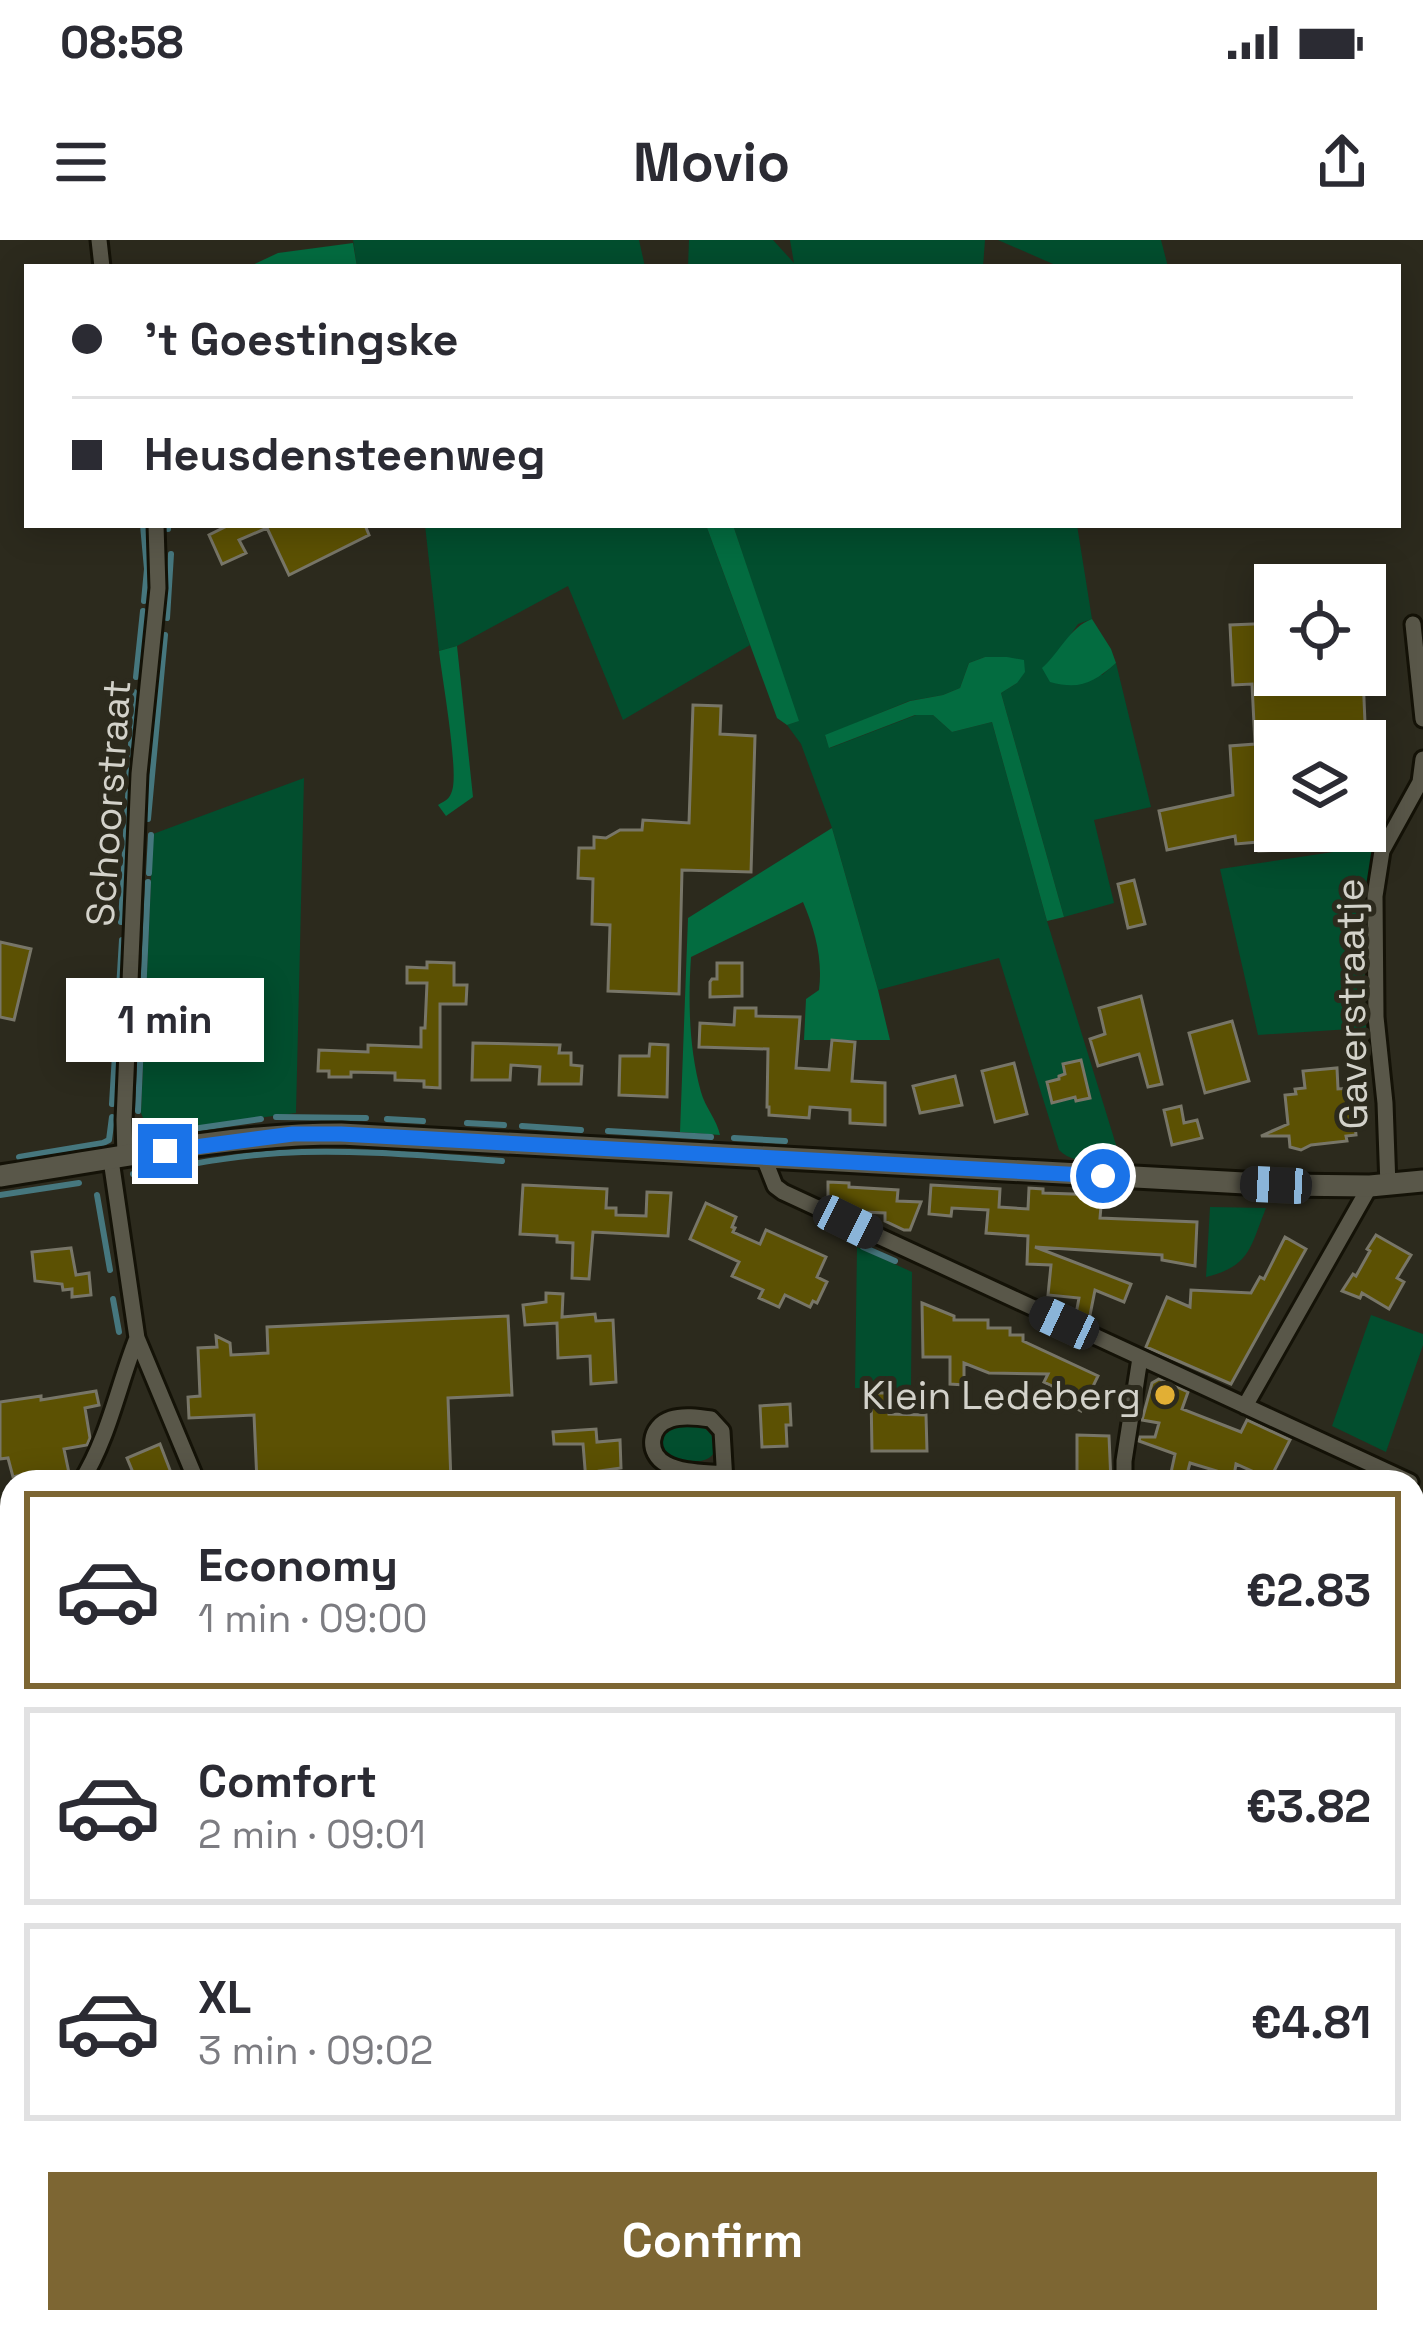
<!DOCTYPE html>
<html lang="en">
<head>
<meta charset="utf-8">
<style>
	:root { --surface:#fff; --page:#f2f2f3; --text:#2b2b33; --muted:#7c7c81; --line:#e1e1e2; --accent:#7d6633 }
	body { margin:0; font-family:"Space Grotesk",sans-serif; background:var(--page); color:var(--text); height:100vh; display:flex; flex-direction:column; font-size:45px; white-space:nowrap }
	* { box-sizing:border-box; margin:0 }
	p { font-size:39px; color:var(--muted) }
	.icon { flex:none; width:66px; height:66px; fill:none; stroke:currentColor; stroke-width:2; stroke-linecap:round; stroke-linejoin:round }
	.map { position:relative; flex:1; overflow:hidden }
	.sheet { position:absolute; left:0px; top:1230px; width:1425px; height:864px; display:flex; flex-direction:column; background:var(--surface); border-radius:36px 36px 0 0; box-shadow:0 6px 30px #0003 }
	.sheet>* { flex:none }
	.guide { position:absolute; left:24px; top:24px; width:1377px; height:264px; border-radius:0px; box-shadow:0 6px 30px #0003; display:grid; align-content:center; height:264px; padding:0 48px; background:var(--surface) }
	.tools { position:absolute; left:1254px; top:324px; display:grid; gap:24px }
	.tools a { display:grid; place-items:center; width:132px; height:132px; border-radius:0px; background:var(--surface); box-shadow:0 6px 30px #0003; font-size:60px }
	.end { position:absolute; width:54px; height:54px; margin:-27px; border:15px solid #1a73e8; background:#fff; box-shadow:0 0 0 6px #fff }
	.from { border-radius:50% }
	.bubble { position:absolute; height:84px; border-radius:0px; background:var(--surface); box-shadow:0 6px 30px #0003; font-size:39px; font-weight:700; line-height:84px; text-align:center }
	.car { position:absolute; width:36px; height:72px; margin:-36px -18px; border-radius:15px; box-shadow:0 0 9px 3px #0007; background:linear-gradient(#222 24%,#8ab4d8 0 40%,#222 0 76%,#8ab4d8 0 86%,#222 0) }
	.guide b { display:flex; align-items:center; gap:42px; height:114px; font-size:45px }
	.guide b+b { border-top:3px solid var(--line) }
	.guide i { width:30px; height:30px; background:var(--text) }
	ul { padding:21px 0 0; list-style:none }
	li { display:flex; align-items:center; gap:36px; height:198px; margin:0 24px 18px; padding:0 24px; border:6px solid var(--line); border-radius:0px }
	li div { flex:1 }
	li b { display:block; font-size:45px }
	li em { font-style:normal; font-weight:700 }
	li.current { border-color:var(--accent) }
	li>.icon { width:108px; height:108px; stroke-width:1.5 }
	.cta { display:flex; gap:24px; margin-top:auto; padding:24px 48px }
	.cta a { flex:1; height:138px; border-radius:0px; background:var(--accent); color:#fff; font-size:48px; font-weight:700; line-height:138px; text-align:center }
	.status { display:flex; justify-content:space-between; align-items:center; height:84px; padding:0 60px; background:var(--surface); direction:ltr }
	.status svg { height:33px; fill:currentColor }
	header { display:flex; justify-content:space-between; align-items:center; height:156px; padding:0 48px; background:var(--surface); font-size:54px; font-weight:700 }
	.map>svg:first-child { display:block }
</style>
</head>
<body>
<div class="status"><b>08:58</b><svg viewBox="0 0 49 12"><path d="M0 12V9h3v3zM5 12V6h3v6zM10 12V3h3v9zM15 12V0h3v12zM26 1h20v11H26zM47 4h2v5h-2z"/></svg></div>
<header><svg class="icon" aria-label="menu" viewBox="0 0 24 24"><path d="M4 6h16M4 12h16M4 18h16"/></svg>Movio<svg class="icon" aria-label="share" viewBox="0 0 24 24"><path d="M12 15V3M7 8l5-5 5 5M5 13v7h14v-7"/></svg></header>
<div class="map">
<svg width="1423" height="2094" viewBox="0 0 1423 2094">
	<rect width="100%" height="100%" fill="#2c2a1d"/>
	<path fill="#024e2e" d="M 353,0 L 639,0 L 645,27 L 357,27 Z
		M 689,0 L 773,0 L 794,23 L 790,0 L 985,0 L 983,27 L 688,27 Z
		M 998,0 L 1161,0 L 1168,27 L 1060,27 Z
		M 425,285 L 706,285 L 750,405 L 623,480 L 568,346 L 457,406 L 439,411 Z
		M 733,285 L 1077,285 L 1092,379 L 1078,384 L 1056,416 L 1102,435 L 1116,423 L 1151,567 L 1094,580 L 1114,663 L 1064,677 L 1001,453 L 1017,443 L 1007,417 L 985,417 L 969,423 L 960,448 L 943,455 L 909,461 L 825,496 L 830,508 L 916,475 L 933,475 L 952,492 L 992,482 L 1047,681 L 1121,921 C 1102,921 1073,925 1059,910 L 999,718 L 878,750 L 832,588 L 801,504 L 787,485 L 798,481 Z
		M 304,538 L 296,873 L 149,892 L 141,873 L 153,594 Z
		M 1373,606 L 1363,683 L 1366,788 L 1258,795 L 1220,629 Z
		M 1210,967 L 1266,968 C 1250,1007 1251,1026 1206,1037 Z
		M 857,1007 L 912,1032 L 911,1149 L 855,1148 Z
		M 1371,1075 L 1423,1094 L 1423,1105 L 1386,1212 L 1332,1186 Z
		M 699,1185 C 716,1192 724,1217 701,1221 C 696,1222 685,1220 680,1219 C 666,1216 663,1213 661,1200 L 671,1186 Z
		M 1413,1262 L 1423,1266 L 1423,1576 L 1413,1576 Z
		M 12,1534 L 12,1712 L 0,1707 L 0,1538 Z
		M 183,2082 L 429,2082 L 428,2094 L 186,2094 Z
		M 962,2082 L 1110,2082 L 1093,2094 L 970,2094 Z"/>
	<path fill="#036c40" d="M 353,3 L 357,27 L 248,27 L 278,13 Z
		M 706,285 L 733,285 L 799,481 L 787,485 L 777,478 Z
		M 1092,379 L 1111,409 L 1116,423 C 1093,443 1080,450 1050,442 L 1042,428 C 1060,412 1070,387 1092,379 Z
		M 457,406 L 473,557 L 446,576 L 438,565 C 446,560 449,560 452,551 C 459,532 442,438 439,411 Z
		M 985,417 L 1007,417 L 1024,420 L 1025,432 L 1017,443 L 1001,453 L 1064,677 L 1047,681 L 992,482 L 952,492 L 933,475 L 915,475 L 829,508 L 825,495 L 910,461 L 943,455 L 960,448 L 969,423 Z
		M 832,588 L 878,750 L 890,800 L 804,800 L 806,759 L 819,750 C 823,719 815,690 803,662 L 691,717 C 688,762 689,809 701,852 C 705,867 717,880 720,895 L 680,892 L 688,678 Z"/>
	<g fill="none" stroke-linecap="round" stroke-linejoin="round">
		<path stroke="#46777e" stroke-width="6" d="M 143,285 L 147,329 L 144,361
			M 168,285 L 168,289
			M 167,378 L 171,314
			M 136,437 L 143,371
			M 148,579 L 165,395
			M 149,633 L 151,595
			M 121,682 L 134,452
			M 112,864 L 122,700
			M 138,871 L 148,642
			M 276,877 L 366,878
			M 387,879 L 423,881
			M 467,883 L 504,885
			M 522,886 L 581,890
			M 608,891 L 711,897
			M 151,895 L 261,879
			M 734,898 L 785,901
			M 19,917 L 103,903 L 109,900 L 112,877
			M 133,934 C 182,926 231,916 280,913 C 354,909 428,916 502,921
			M 0,955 L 79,943
			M 97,955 L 110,1030
			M 863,1007 L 895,1021
			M 113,1059 L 119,1092
			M 435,2094 L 436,2082"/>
	</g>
	<path fill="#5c5103" stroke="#787668" stroke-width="3" d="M 229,285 L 365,285 L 369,295 L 289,335 L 267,288 L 239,300 L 246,313 L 222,324 L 209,295 Z
		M 1275,383 L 1275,435 L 1363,435 L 1365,483 L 1275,488 L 1275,591 L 1287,591 L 1287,610 L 1259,611 L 1259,602 L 1236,604 L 1235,596 L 1167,610 L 1159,571 L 1233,555 L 1230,506 L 1255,504 L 1252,444 L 1233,445 L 1230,385 Z
		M 693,465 L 721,466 L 720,494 L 755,496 L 751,632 L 682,630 L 679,754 L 608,751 L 610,685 L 592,684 L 593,639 L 578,638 L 579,608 L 594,608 L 594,597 L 606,598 L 620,590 L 642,590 L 643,580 L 689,583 Z
		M 1134,640 L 1145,684 L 1128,688 L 1118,644 Z
		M 0,702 L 31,709 L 14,780 L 0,777 Z
		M 427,722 L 454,723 L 454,745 L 467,745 L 466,764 L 440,764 L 440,848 L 424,847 L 424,841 L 395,840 L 395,833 L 351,832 L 351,837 L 329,837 L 329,831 L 318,831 L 319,810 L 368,812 L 368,805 L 421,807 L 421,788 L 425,788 L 427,743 L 407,743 L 407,727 L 427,728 Z
		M 717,723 L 742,723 L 742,756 L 710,757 L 710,742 L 712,739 L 717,739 Z
		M 1141,756 L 1162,844 L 1148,847 L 1139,814 L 1098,826 L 1090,799 L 1105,794 L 1099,768 Z
		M 735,768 L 756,768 L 756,776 L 800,777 L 796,828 L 829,830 L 832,800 L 855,802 L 852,841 L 885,843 L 885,885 L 850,883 L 850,870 L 810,867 L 809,878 L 769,875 L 769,867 L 767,867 L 768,809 L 699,807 L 700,783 L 734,785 Z
		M 1232,781 L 1249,841 L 1205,853 L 1189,793 Z
		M 473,803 L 560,805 L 559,813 L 571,813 L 571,825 L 582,826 L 581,844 L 539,844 L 540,827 L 511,825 L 510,840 L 472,840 Z
		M 650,804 L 668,805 L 667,857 L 619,855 L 620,816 L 649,816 Z
		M 1081,820 L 1090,858 L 1076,861 L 1075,857 L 1052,863 L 1047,842 L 1059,839 L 1059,836 L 1065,834 L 1063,824 Z
		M 1014,823 L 1027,874 L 995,882 L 982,831 Z
		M 1337,828 L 1338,849 L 1351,848 L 1356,895 L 1346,896 L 1347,901 L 1311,905 L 1301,910 L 1290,907 L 1289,896 L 1261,896 L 1288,884 L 1285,855 L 1296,854 L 1295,849 L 1305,848 L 1303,831 Z
		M 955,836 L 962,865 L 920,873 L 913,846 Z
		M 1181,866 L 1184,883 L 1197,880 L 1202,898 L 1172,905 L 1164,870 Z
		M 828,942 L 849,943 L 849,947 L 898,950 L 897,961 L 921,962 L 910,990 L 904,990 L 885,981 L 885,973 L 863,972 L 828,956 Z
		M 523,945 L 607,949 L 606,968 L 616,968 L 616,975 L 646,976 L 647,952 L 671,953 L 668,996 L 593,992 L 589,1039 L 572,1038 L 573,1003 L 557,1002 L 557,996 L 520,994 Z
		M 931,945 L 1000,949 L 999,967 L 1028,969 L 1029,948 L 1043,949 L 1043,953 L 1102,955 L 1100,978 L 1197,982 L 1195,1026 L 1162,1020 L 1162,1015 L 1035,1007 L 1131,1044 L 1124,1062 L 1095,1050 L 1089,1080 L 1076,1074 L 1079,1058 L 1048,1055 L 1051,1025 L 1027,1024 L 1028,996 L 986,993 L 988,970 L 952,968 L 951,976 L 929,974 Z
		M 706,963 L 736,977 L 732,987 L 735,988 L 733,992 L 760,1004 L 766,990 L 826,1017 L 817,1037 L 827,1042 L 817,1063 L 813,1061 L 810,1067 L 785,1055 L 779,1067 L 759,1058 L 763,1050 L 732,1036 L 739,1022 L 690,999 Z
		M 1376,995 L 1411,1015 L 1397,1038 L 1404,1042 L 1389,1069 L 1362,1053 L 1360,1058 L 1342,1051 L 1353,1034 L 1356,1036 L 1370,1011 L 1367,1009 Z
		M 1285,997 L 1306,1009 L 1231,1144 L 1146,1107 L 1167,1057 L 1190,1067 L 1191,1050 L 1251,1053 L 1260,1037 L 1264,1039 Z
		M 71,1008 L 76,1035 L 89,1033 L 91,1055 L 72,1057 L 72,1049 L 63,1050 L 62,1044 L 35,1041 L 32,1012 Z
		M 546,1053 L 563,1054 L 562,1077 L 595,1074 L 596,1081 L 613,1080 L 616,1142 L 591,1144 L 590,1116 L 558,1118 L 557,1083 L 525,1085 L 523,1065 L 546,1062 Z
		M 922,1063 L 954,1076 L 954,1080 L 988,1080 L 988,1088 L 1010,1088 L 1010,1095 L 1023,1095 L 1023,1101 L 1098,1136 L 1081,1171 L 1068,1164 L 1072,1156 L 1044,1142 L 1048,1134 L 989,1133 L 964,1123 L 964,1145 L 950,1144 L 950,1117 L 923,1117 Z
		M 508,1076 L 512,1155 L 448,1158 L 451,1242 L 257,1242 L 254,1175 L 189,1178 L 188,1157 L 200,1156 L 198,1108 L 217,1107 L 216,1096 L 230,1103 L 231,1115 L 268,1113 L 267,1087 Z
		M 1159,1139 L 1188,1152 L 1182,1169 L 1241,1192 L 1247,1180 L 1290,1200 L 1270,1239 L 1236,1224 L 1233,1242 L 1216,1240 L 1217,1231 L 1190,1223 L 1185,1242 L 1169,1242 L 1175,1214 L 1139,1201 L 1140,1197 L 1155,1197 L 1159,1183 L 1142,1180 L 1152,1143 Z
		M 96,1151 L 99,1165 L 85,1168 L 90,1198 L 87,1205 L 64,1209 L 69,1233 L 58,1235 L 60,1242 L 34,1242 L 32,1232 L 13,1237 L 8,1218 L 0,1219 L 0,1162 L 41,1156 L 41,1160 Z
		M 871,1153 L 889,1153 L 889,1174 L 926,1175 L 927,1211 L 872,1211 Z
		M 790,1164 L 791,1185 L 786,1185 L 787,1206 L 762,1207 L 760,1166 Z
		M 596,1189 L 597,1202 L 620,1200 L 621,1228 L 599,1231 L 599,1240 L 586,1241 L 583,1204 L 554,1204 L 553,1192 Z
		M 1077,1195 L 1109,1196 L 1111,1242 L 1077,1242 Z
		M 160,1204 L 170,1230 L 137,1242 L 127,1218 Z"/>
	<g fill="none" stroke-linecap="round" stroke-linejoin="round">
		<defs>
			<path id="street" d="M 99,0 L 102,27
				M 1413,384 L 1423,479
				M 125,917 L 124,880 L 139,534 L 158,348 L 156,285
				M 764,918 L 775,946 L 783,952 L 1410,1242
				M 111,920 L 137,1098 L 197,1242
				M 1388,946 L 1385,863 L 1376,777 L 1375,656 L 1382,611 L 1420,542 L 1423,519
				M 1245,1166 L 1370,946
				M 725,1234 C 707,1232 682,1233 666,1224 C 646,1213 649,1186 671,1179 C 683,1175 698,1177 711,1179 L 722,1191 L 725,1242
				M 81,1242 C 109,1197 118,1146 137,1098
				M 1124,1242 L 1124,1221 L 1140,1118
				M 0,1350 L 12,1335
				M 1413,1697 L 1420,1678 L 1418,1669
				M 946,2082 L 954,2094
				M 1314,2082 L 1315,2094"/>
			<path id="secondary" d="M 0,936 C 113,919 227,894 341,894 L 1283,945 L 1370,946 L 1423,941
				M 0,2005 L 12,1997"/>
		</defs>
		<use href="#street" stroke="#141207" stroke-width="21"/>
		<use href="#secondary" stroke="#141207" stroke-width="27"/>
		<use href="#street" stroke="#595749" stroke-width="15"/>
		<use href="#secondary" stroke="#595749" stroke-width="21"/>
	</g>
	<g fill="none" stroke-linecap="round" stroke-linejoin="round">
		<path stroke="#1a73e8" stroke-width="15" d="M 165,911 L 293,894 L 341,894 L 1103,936"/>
	</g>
	<circle fill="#e2af34" stroke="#2c2a1d" stroke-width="4.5" cx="1165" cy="1155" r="12"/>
	<g text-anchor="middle" stroke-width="10" stroke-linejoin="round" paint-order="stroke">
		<g font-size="39" fill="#d3d2ca" stroke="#2c2a1d">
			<text transform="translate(108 563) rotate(-86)" y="14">Schoorstraat</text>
			<text transform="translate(1351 764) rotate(-91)" y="14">Gaverstraatje</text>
		</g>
		<g font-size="39" fill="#d3d2ca" stroke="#2c2a1d" text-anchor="end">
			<text x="1141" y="1169">Klein Ledeberg</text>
		</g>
	</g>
</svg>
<div class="tools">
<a><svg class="icon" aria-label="locate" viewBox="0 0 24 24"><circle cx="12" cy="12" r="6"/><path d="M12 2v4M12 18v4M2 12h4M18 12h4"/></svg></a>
<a><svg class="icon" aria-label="layers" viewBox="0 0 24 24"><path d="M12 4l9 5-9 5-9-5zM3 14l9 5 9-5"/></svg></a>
</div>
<i class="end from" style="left:1103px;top:936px"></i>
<i class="end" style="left:165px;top:911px"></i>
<div class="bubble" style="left:66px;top:738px;width:198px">1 min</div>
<i class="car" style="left:1276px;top:945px;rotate:273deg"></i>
<i class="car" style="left:848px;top:982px;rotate:116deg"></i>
<i class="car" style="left:1064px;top:1083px;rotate:295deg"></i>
<div class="guide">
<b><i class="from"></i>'t Goestingske</b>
<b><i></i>Heusdensteenweg</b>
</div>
<section class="sheet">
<ul>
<li class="current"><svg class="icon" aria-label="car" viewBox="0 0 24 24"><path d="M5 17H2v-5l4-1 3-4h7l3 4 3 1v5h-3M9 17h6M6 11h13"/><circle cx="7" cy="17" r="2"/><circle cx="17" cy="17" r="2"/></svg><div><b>Economy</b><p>1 min · 09:00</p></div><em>€2.83</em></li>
<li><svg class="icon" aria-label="car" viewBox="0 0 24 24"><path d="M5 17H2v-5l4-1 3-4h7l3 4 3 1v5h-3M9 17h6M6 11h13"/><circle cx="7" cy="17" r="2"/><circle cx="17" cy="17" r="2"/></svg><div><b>Comfort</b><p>2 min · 09:01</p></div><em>€3.82</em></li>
<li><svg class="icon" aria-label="car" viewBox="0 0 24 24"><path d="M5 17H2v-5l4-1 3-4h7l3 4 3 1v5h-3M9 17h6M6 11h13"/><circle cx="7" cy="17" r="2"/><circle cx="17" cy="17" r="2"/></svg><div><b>XL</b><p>3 min · 09:02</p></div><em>€4.81</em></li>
</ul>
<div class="cta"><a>Confirm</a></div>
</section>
</div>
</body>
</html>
